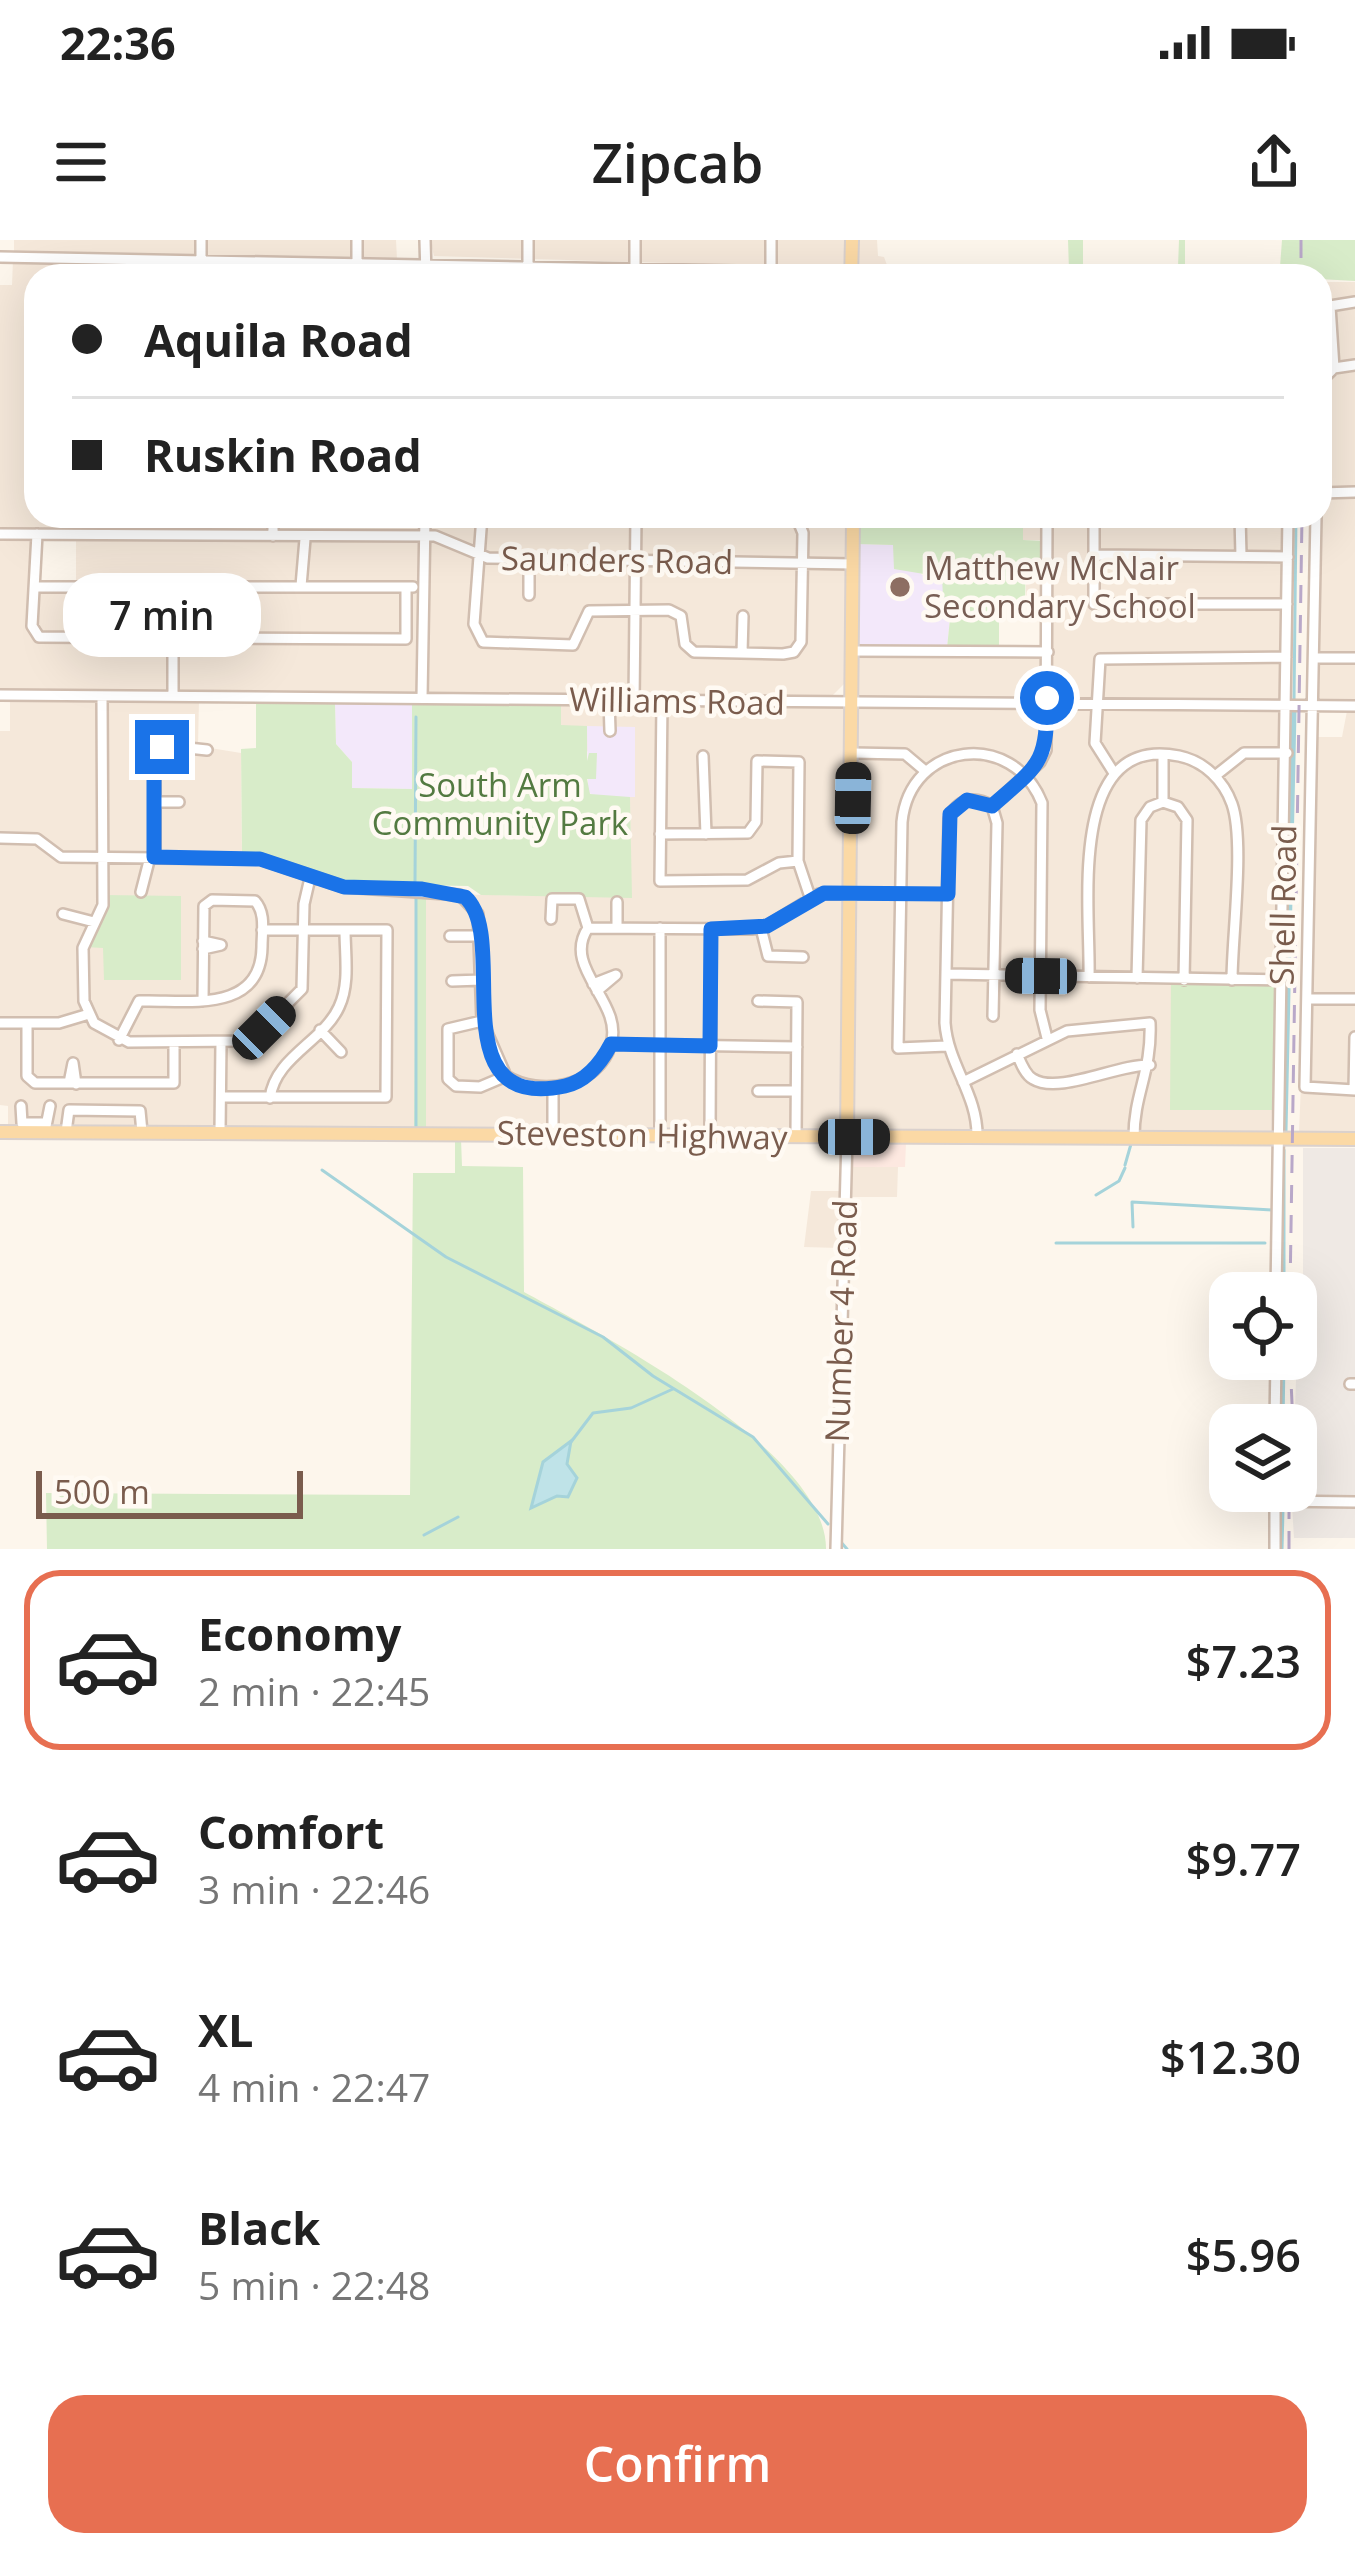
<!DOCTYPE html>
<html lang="en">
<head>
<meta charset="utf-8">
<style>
	:root { --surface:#fff; --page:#f6f6f6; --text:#222; --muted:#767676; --line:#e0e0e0; --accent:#e76f51 }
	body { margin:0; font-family:"Open Sans",sans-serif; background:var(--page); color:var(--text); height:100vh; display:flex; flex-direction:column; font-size:45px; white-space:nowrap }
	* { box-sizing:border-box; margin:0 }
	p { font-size:39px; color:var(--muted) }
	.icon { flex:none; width:66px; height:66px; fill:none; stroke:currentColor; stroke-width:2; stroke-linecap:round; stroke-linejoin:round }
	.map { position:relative; height:1309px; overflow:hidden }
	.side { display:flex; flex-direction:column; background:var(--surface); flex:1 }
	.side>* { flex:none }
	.banner { position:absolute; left:24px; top:24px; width:1308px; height:264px; border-radius:36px; box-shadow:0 12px 48px #0002; display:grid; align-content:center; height:264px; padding:0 48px; background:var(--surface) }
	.buttons { position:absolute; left:1209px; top:1032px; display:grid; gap:24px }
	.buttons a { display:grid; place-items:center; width:108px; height:108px; border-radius:24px; background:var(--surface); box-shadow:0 12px 48px #0002; font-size:60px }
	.scale { position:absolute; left:36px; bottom:30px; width:267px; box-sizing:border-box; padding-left:12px; border:6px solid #7a5c4d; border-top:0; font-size:33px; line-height:42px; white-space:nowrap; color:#7a5c4d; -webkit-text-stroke:9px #fffaf3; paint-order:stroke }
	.end { position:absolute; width:54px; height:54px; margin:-27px; border:15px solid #1a73e8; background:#fff; box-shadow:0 0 0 6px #fff }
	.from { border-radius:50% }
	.bubble { position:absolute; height:84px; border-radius:36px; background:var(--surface); box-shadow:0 12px 48px #0002; font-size:39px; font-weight:600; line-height:84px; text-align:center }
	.car { position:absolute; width:36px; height:72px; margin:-36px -18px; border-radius:15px; box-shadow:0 0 9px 3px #0007; background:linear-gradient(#222 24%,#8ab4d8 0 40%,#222 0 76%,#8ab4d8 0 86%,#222 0) }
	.banner b { display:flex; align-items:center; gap:42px; height:114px; font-size:45px }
	.banner b+b { border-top:3px solid var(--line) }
	.banner i { width:30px; height:30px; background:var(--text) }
	ul { padding:21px 0 0; list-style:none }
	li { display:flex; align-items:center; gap:36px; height:180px; margin:0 24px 18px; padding:0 24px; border:6px solid transparent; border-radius:36px }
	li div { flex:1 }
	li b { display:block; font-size:45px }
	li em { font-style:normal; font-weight:600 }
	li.selected { border-color:var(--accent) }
	li>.icon { width:108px; height:108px; stroke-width:1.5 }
	.button { display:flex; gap:24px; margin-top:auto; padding:24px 48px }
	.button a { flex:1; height:138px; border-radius:36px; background:var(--accent); color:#fff; font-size:48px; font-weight:600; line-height:138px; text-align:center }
	.status { display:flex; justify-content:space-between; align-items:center; height:84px; padding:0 60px; background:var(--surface); direction:ltr }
	.status svg { height:33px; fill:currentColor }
	header { display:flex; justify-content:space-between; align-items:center; height:156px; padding:0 48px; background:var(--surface); font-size:54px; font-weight:600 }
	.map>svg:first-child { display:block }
</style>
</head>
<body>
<div class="status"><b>22:36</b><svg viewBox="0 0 49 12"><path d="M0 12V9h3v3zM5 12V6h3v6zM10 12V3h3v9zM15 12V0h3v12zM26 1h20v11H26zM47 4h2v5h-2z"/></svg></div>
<header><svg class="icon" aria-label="menu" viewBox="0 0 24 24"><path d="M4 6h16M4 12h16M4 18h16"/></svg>Zipcab<svg class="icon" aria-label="share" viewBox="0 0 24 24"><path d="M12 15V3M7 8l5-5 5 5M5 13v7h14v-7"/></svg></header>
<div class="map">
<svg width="1355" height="1309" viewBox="0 0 1355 1309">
	<rect width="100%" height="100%" fill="#fdf6ec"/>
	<path fill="#f5e8da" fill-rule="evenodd" d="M 14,0 L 396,0 L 397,19 L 14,12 Z
		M 430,0 L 845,0 L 843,28 L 434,16 Z
		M 859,0 L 877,0 L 878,16 L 884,17 L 891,36 L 465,36 L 465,26 L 872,33 L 858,28 Z
		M 13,20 L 423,24 L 423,36 L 36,36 L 36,276 L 420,276 L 418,453 L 0,453 L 0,45 L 12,45 ZM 38,293 L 76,293 L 76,350 L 37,349 Z
		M 1320,42 L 1355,42 L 1355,465 L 1315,465 Z
		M 426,276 L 852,276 L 853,435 L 828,460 L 429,454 Z
		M 1023,276 L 1286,276 L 1283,460 L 858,459 L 858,414 L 1049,412 L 1049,361 L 1026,361 L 1026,319 L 1050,319 L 1049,300 L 1023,300 Z
		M 199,460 L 198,506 L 241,513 L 242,622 L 273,626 L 344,652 L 416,652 L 414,890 L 8,887 L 8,866 L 0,865 L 0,491 L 10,491 L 10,461 Z
		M 561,465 L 850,468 L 847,895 L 426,890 L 426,654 L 631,657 L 630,557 L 635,557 L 561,486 Z
		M 858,468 L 1282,472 L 1277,738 L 1170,870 L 1272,870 L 1271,891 L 853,891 Z
		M 1347,471 L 1355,471 L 1355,893 L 1299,893 L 1315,497 L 1342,497 Z
		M 851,927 L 898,927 L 897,957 L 852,957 Z
		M 811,951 L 840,951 L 839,1008 L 804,1007 Z"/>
	<path fill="#fde8e0" d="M 856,903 L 906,903 L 905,927 L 851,927 Z"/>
	<path fill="#efe9e4" d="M 1303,908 L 1355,908 L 1355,1258 L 1292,1258 L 1299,1051 L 1303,1050 Z
		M 1292,1265 L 1355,1265 L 1355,1298 L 1294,1298 Z"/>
	<path fill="#f3e8fa" d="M 857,304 L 894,305 L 922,335 L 942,336 L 952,358 L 947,408 L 858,408 Z
		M 335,464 L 412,464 L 413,549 L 352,548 L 352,522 L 336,504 Z
		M 587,486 L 635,487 L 635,557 L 596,557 L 588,552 Z"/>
	<path fill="#d8ecc9" d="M 1068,0 L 1083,0 L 1083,27 L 1178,27 L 1179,0 L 1185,0 L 1185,27 L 1280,27 L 1282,0 L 1355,0 L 1355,41 L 1209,33 L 892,36 L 1069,30 Z
		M 894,276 L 1023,276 L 1023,300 L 1044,301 L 1043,319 L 1026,319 L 1025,361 L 999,361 L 999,409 L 947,408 L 952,359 L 943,357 L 942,337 L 894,329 L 893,305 L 857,304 L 856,282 L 893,281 Z
		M 256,464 L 335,464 L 336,504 L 352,522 L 352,548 L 412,549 L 412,464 L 561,465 L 561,485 L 587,486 L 587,521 L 589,513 L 597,513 L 596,539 L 587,539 L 590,554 L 630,557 L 632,658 L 481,655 L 468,646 L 343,644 L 274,616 L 242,614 L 241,509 L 256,508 Z
		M 416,652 L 426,654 L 426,890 L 414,890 Z
		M 105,655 L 181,656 L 181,740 L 104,740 L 103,708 L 85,707 Z
		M 1171,738 L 1277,738 L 1272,870 L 1170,870 Z
		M 455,899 L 461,899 L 462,926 L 523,927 L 524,1052 C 601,1094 827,1211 826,1309 L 47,1309 L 46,1253 L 410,1255 L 413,933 L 455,933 Z"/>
	<path fill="#bfe3e8" stroke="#a5d3da" stroke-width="3" d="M 1293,471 L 1295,471 L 1286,891 L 1283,887 Z
		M 571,1201 L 567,1224 L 577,1238 L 568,1257 L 557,1256 L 531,1268 L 543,1222 Z"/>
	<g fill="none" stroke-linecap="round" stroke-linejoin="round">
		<path stroke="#a5d3da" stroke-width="3" d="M 1294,461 L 1296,276
			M 415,643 L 416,477
			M 416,887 L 416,656
			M 1125,925 L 1131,904
			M 322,930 L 446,1017 L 603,1097 L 653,1136 L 753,1197 L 828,1284
			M 1096,955 L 1119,941 L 1125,928
			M 1133,987 L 1132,962 L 1273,970
			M 1056,1003 L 1265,1003
			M 1284,1053 L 1284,910
			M 1283,1185 L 1284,1119
			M 571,1202 L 593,1173 L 631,1168 L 673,1149
			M 424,1295 L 458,1277
			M 840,1301 L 847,1309
			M 1282,1309 L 1283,1269"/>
		<defs>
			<path id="minor" d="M 425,0 L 426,36
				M 528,0 L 528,25
				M 771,0 L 771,32
				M 0,17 L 891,34
				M 201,20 L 201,0
				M 357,21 L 357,0
				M 635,36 L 635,0
				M 36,71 L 36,160
				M 1334,128 L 1330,66 L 1355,62
				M 1320,142 L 1334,128 L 1355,125
				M 1320,253 L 1355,252
				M 273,276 L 273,296
				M 482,276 L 474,384 L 483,402 L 573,405 L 589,371 L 669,370 L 681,376 L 685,404 L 694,412 L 783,414 L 794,412 L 801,402 L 803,293 L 796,276
				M 1094,276 L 1094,364 L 1287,364
				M 1240,276 L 1241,316
				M 1316,276 L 1305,847 L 1355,850
				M 0,294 L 435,296 L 488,318 L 853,324
				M 37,294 L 32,386 L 39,397 L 406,399 L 406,347
				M 1094,315 L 1288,317
				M 529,319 L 529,355
				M 301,346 L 305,299
				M 36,347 L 413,347
				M 173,398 L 173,456
				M 854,411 L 1048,412
				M 742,413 L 743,376
				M 1315,418 L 1355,418
				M 0,455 L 1355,466
				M 102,456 L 103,665 L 83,708 L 84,761 L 94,783 L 129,802 L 242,801 L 258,793 L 302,749 L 304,664 L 310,638
				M 422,458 L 425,276
				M 609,460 L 610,491
				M 634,461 L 636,276
				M 662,461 L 660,641 L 747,640 L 779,623 L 798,621
				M 853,513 L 905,514 L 924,530
				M 1163,515 L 1163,562
				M 703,516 L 706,594
				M 1114,533 L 1095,503 L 1100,419 L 1286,417
				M 1215,536 L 1244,513 L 1287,513
				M 154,562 L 179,562
				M 992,566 L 1040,522 L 1046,510 L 1047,276
				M 660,594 L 748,593 L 756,582 L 757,521 L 799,522 L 798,621 L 810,657
				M 0,598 L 37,599 L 61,617 L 260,619 L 344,647 L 460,655 L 478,674 L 482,781 L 506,836 C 540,857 598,848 611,804 C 624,762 561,728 588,688 L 753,689 L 767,686 L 819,654 L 948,654
				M 155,617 L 155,515 L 169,506 L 207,510
				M 141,652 L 150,617
				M 63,674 L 94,682
				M 551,679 L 552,659 L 579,659 L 588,688
				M 617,688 L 617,662
				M 761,688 L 768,716 L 803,717
				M 450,696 L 480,696
				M 203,701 L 221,705 L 203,709
				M 946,734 L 1281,740
				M 1089,737 C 1091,671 1065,493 1179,516 C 1204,521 1224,541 1232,564 C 1245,601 1232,697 1232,740
				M 1137,738 L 1141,580 L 1150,567 L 1163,562 L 1178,567 L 1187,580 L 1184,740
				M 452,741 L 481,740
				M 593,744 L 616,735 L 597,751
				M 1307,759 L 1355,759
				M 758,761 L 797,762 L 796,896
				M 482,781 L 448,789 L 448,839 L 456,846 L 480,847 L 506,836
				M 0,783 L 59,783 L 89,774
				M 27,783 L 27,836 L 35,843 L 174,843 L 174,802
				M 320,790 L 341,812
				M 119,800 L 139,761 L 149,761 C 194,761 261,771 262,707 C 262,691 266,673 255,661 L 212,660 L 204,666 L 203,761
				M 611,804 L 797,807
				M 947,806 L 898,808 L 902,582 C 910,501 1013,489 1042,563 L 1040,770 L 1047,798
				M 1017,814 C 1020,821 1025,835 1033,839 C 1059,855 1118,824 1150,825
				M 963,842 L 1067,791 L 1150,783 C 1152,832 1134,853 1134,897
				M 69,843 L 73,823 L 76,844
				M 553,847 L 553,894
				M 1354,850 L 1355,797
				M 758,851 L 796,851
				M 221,857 L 386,857 L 387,690 L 262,690
				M 270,858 C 275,817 323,802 339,767 C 350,744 345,715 345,690
				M 21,866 L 22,883 L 46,883
				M 46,886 L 50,866
				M 66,892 L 69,870 L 140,871 L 142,892
				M 220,892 L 221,802
				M 660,895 L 660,688
				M 710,895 L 711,689
				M 977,897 C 978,855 948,825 945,783 L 949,579 C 957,559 974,555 992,566 L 997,583 L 993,776
				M 1276,1053 L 1288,276
				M 1350,1144 L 1355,1144
				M 1275,1185 L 1276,1119
				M 1275,1251 L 1275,1309
				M 1275,1261 L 1355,1262
				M 836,1309 L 847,897"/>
			<path id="major" d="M 851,36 L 852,0
				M 0,892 L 1355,899
				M 847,897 L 853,276"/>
		</defs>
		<use href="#minor" stroke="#d1beb0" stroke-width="14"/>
		<use href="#major" stroke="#dad1cd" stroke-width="16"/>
		<use href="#minor" stroke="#fff" stroke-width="9"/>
		<use href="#major" stroke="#fbd9a5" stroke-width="12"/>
		<path stroke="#b9a8c9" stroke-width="3" stroke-dasharray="18 12" stroke-linecap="butt" d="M 1301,0 L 1301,36
			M 1290,1053 L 1302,276
			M 1290,1119 L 1293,1185
			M 1289,1309 L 1289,1251"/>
	</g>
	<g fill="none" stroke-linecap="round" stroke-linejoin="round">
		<path stroke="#1a73e8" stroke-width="15" d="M 162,507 L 154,520 L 154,617 L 260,619 L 344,647 L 422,649 L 465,657 C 512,698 437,873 565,846 C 587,841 601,823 611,804 L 710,806 L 711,689 L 767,686 L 824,653 L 948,654 L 950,574 L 967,560 L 992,566 C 1040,524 1047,524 1047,458"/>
	</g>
	<circle fill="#8d6e63" stroke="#fffaf3" stroke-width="4.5" cx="900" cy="347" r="12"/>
	<g text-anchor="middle" stroke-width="9" stroke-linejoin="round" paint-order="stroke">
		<g font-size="33" fill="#7a5c4d" stroke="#fffaf3">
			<text transform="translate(617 320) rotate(1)" y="12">Saunders Road</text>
			<text transform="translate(677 461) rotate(1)" y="12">Williams Road</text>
			<text transform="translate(1283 665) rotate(-89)" y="12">Shell Road</text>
			<text transform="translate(642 895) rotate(1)" y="12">Steveston Highway</text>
			<text transform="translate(841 1081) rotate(-88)" y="12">Number 4 Road</text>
		</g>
		<g font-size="33" fill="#785e54" stroke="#fffaf3" text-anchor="start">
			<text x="924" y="340">Matthew McNair<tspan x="924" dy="38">Secondary School</tspan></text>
		</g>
		<g font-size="33" fill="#537a41" stroke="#fffaf3">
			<text x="500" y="557">South Arm<tspan x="500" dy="38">Community Park</tspan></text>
		</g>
	</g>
</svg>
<div class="buttons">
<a><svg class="icon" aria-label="locate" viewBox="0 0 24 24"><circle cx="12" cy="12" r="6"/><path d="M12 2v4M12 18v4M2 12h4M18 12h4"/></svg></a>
<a><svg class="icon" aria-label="layers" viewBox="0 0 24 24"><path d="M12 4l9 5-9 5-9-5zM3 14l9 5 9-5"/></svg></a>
</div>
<div class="scale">500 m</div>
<i class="end from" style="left:1047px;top:458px"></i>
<i class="end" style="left:162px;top:507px"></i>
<div class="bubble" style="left:63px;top:333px;width:198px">7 min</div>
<i class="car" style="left:853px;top:558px;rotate:1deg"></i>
<i class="car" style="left:1041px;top:736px;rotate:271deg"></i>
<i class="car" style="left:264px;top:788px;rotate:45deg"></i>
<i class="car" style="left:854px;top:897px;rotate:90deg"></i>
<div class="banner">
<b><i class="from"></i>Aquila Road</b>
<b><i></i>Ruskin Road</b>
</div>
</div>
<section class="side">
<ul>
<li class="selected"><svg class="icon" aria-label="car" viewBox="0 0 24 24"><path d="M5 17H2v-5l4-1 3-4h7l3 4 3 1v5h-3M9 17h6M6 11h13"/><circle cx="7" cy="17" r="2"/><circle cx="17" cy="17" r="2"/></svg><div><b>Economy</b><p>2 min · 22:45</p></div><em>$7.23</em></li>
<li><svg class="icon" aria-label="car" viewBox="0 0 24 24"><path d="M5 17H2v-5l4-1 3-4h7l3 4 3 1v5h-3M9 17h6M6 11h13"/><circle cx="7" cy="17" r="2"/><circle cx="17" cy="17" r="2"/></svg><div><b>Comfort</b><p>3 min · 22:46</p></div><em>$9.77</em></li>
<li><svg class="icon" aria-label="car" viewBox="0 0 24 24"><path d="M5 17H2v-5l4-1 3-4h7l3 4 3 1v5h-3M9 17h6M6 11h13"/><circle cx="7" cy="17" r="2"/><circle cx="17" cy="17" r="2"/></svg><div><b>XL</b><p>4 min · 22:47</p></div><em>$12.30</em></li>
<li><svg class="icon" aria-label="car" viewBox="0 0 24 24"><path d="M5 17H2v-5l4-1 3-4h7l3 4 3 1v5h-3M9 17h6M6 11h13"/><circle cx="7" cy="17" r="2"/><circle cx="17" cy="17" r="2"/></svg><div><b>Black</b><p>5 min · 22:48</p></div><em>$5.96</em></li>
</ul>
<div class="button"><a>Confirm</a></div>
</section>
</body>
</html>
